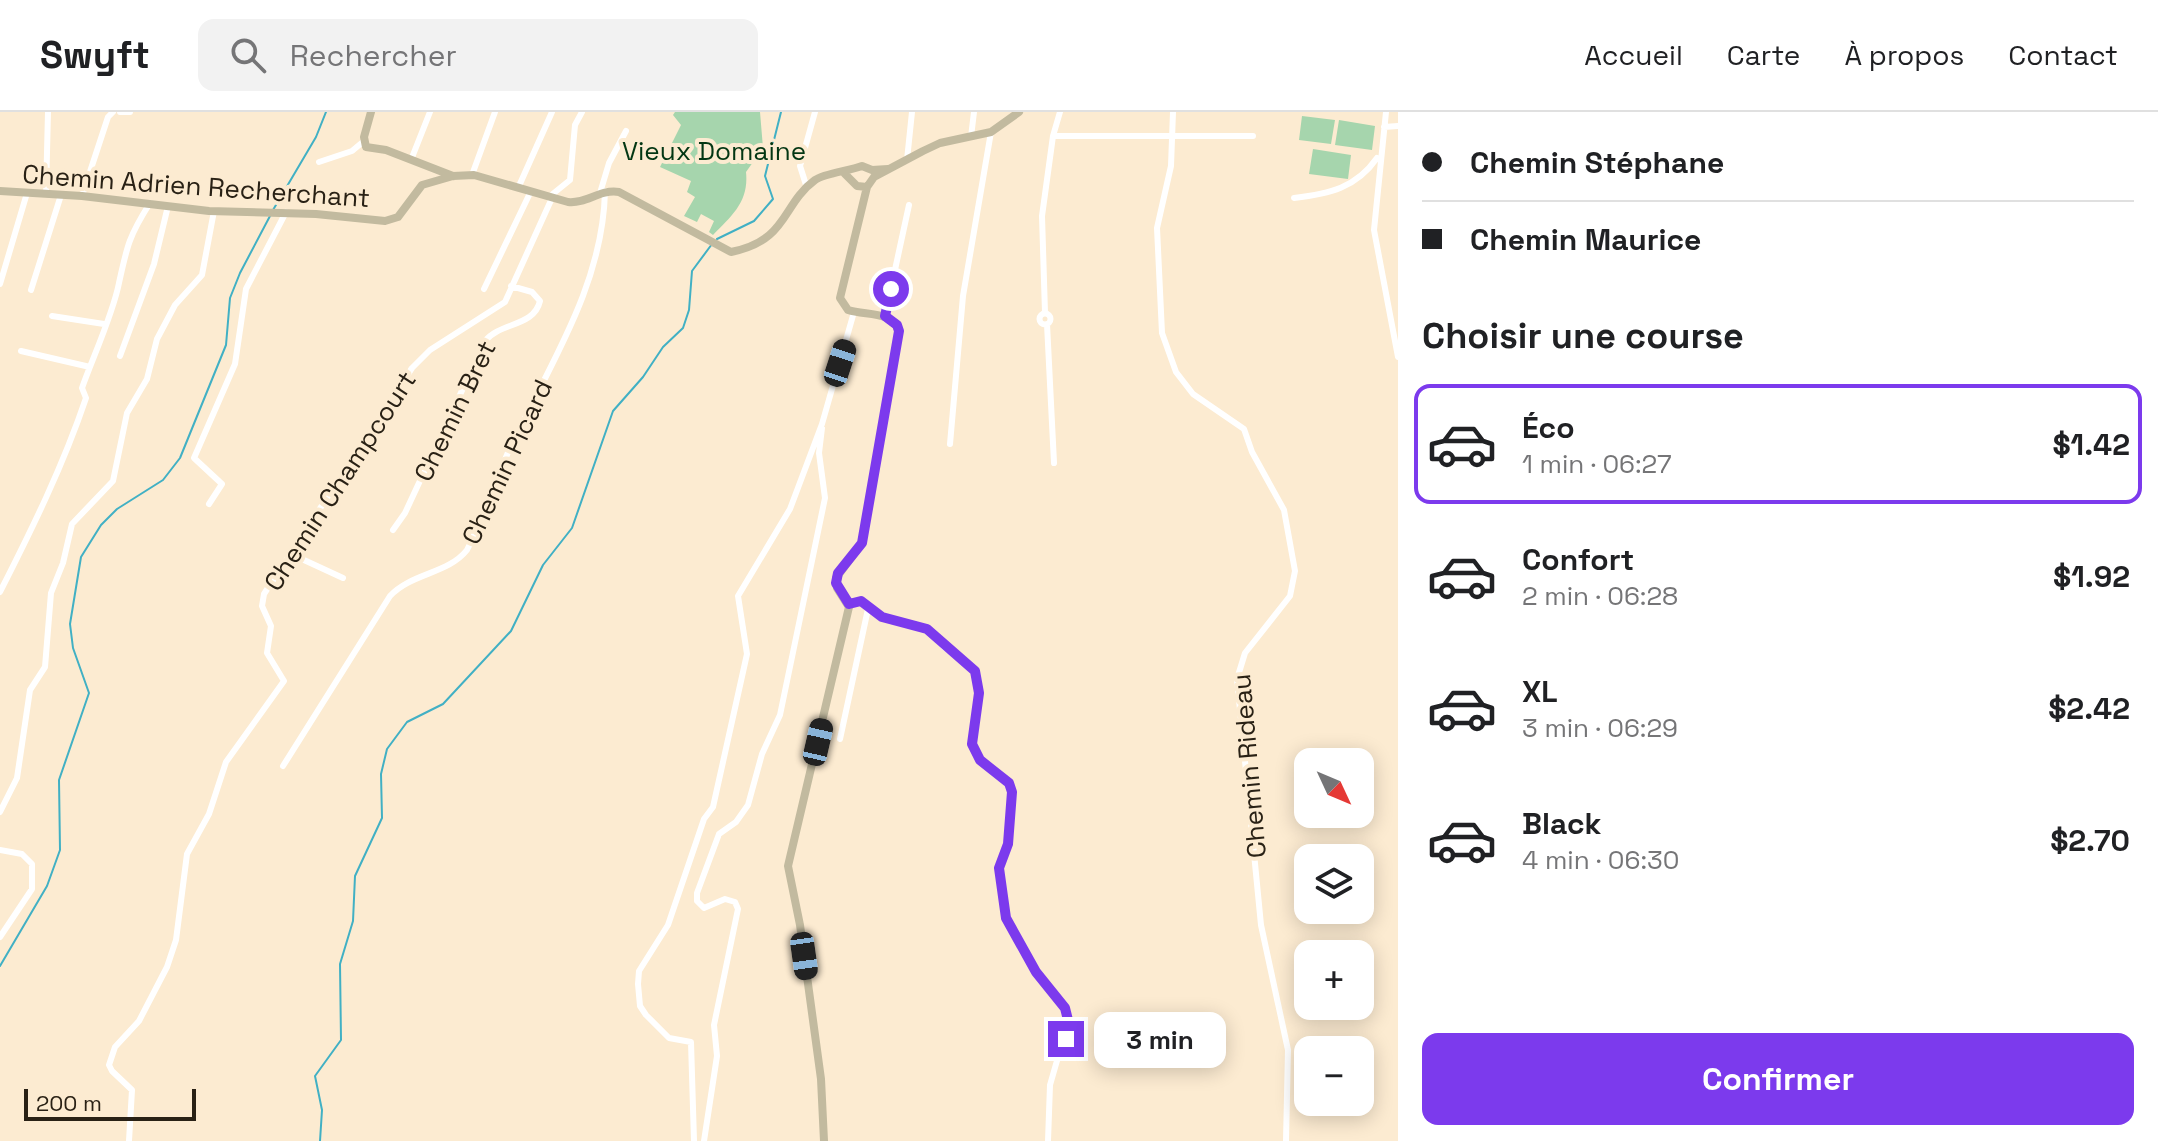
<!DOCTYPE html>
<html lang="fr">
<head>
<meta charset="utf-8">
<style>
	:root { --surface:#fff; --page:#f2f2f2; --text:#202124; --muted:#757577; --line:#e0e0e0; --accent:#7c3aed }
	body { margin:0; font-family:"Space Grotesk",sans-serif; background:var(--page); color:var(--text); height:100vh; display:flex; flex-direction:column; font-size:30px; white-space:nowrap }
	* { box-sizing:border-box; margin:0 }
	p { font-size:26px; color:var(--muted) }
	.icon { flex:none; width:44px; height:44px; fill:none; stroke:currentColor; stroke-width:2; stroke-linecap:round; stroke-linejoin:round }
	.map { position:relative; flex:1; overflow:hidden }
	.panel { display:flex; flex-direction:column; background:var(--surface); width:760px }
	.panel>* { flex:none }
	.banner { display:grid; align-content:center; height:176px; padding:0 24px; background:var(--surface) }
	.needle { width:52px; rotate:134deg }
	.fabs { position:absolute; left:1294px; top:636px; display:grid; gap:16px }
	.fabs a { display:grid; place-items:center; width:80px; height:80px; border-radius:16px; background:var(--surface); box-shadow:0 4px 20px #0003; font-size:40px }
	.scale { position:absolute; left:24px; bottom:20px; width:172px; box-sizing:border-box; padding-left:8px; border:4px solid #292115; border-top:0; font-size:22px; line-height:28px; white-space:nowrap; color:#292115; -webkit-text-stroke:6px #fcebd1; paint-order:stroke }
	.end { position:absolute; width:36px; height:36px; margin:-18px; border:10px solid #7c3aed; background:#fff; box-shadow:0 0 0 4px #fff }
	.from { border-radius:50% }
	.bubble { position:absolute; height:56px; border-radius:16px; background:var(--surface); box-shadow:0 4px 20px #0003; font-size:26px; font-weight:700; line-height:56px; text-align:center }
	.car { position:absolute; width:24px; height:48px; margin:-24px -12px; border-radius:10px; box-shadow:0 0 6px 2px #0007; background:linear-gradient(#222 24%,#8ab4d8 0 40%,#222 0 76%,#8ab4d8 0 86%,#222 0) }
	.banner b { display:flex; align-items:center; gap:28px; height:76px; font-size:30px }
	.banner b+b { border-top:2px solid var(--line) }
	.banner i { width:20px; height:20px; background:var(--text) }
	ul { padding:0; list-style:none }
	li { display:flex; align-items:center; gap:24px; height:120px; margin:0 16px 12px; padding:0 8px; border:4px solid transparent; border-radius:16px }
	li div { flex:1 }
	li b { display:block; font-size:30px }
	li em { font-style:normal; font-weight:700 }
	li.selected { border-color:var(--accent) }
	li>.icon { width:72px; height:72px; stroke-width:1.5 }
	h2 { padding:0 24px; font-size:36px; line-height:96px }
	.cta { display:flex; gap:16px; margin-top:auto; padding:16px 24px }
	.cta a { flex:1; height:92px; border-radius:16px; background:var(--accent); color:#fff; font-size:32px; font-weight:700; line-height:92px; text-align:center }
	header { display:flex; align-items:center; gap:48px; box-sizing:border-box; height:112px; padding:0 40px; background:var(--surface); border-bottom:2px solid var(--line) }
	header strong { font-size:38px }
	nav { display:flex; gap:44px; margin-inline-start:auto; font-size:28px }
	.search { width:560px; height:72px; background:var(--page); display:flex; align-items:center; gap:20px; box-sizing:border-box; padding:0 28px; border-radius:16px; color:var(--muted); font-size:30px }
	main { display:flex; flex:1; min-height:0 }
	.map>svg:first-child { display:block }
</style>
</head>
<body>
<header>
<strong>Swyft</strong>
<div class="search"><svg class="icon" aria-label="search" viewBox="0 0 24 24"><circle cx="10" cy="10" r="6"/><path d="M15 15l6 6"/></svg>Rechercher</div>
<nav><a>Accueil</a><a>Carte</a><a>À propos</a><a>Contact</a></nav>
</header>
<main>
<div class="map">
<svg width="1398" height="1029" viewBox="0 0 1398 1029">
	<rect width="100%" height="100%" fill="#fcebd1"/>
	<path fill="#a6d5ad" d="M 675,0 L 760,0 L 763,36 L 746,60 C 749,89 733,103 713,123 L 709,120 L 714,109 L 701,102 L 697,110 L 684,104 L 695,85 L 687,80 L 691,69 L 660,55 L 681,13 L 673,3 Z
		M 1302,4 L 1335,8 L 1331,32 L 1299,28 Z
		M 1339,8 L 1375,14 L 1372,38 L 1335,33 Z
		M 1313,37 L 1351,43 L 1348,67 L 1309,62 Z"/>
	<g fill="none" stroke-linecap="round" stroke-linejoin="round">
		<path stroke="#41b0c4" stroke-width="2" d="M 273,98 L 316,25 L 326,0
			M 717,127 L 754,109 L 773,87 L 765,64 L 781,0
			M 0,854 L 47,774 L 60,738 L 59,668 L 89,581 L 73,536 L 70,512 L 81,445 L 101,413 L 117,397 L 163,368 L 180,346 L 226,233 L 230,186 L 240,161 L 270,104
			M 320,1029 L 322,998 L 315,964 L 341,928 L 340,852 L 353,809 L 355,764 L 382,706 L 381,662 L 387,637 L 407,610 L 443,592 L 511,519 L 543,453 L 572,416 L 613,299 L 643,265 L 663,235 L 683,216 L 689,198 L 692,159 L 712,132"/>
		<path stroke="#fff" stroke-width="6" d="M 120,0 L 130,0
			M 1173,0 L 1171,54 L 1157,116 L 1162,221 L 1176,260 L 1193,282 L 1244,317 L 1252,340 L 1284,398 L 1295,459 L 1290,484 L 1245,541 L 1237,567 L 1261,813 L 1288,938 L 1286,1029
			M 1386,0 L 1374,118 L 1398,245
			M 1384,15 L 1398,14
			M 1053,24 L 1253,24
			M 971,25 L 974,0
			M 411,48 L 430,0
			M 907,48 L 912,0
			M 319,50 L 352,39 L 364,29
			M 472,63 L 495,0
			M 519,74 L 552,0
			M 807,76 L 800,54 L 815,0
			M 46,81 L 48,0
			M 600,81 L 609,51 L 626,19
			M 82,84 L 108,5 L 113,0
			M 549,85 L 570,68 L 575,13 L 582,0
			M 1294,86 C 1329,82 1356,76 1377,46
			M 0,172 L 27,81
			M 484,177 L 531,79
			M 31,178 L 61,83
			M 1045,201 L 1042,104 L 1053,24 L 1060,0
			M1039.5 207a5.5 5.5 0 1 1 11 0a5.5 5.5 0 1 1-11 0Z
			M 52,204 L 104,212
			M 885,204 L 909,93
			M 1047,212 L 1054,351
			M 21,239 L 90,255
			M 120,244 L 154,152 L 168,94
			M 950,332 L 963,184 L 991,20
			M 209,392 L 222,372 L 194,346 L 235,252 L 246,177 L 286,100
			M 393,418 L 405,401 L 485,229 C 500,210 534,215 540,189 L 532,180 L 511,174
			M 291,442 L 343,466
			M 0,480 C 32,417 63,354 86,286 L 82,276 C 93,245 113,202 119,171 C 127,134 129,124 150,91
			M 849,492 L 861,489 L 882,505 L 927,517 L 944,535 L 970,553 L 978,565 L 979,581 L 972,632 L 980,648 L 1004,667 L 1012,680 L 1008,732 L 999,756 L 1006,806 L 1036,860 L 1065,896 L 1069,907 L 1050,973 L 1048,1029
			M 840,627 L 868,497
			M 283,654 L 390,484 C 411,461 448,462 467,438 C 484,405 495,369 510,336 C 550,252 603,173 605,79
			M 0,700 L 17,666 L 30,578 L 45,555 L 51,481 L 63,451 L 72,412 L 113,369 L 127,301 L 147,267 L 157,227 L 175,193 L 202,163 L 214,99
			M 0,738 L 22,742 L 32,752 L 32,777 L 0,825
			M 129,1029 L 132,978 L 112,959 L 109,953 L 115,935 L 139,909 L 167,855 L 176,828 L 187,742 L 209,702 L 226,650 L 284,569 L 267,541 L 271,514 L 262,494 L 264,482 L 412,256 L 430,238 L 505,190 L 552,86
			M 694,1029 L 691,930 L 669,926 L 646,903 L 640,894 L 638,872 L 639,859 L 668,813 L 704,707 L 713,695 L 747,542 L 738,484 L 790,397 L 822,312 L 854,200
			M 704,1029 L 717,944 L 714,913 L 738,797 L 735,790 L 725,787 L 704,796 L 697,789 L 697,781 L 719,722 L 736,710 L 748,693 L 762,642 L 780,603 L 825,386 L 819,341 L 822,316"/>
		<path stroke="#c2ba9f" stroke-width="8" d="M 371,0 L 364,25 L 366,35 L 386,38 L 453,64
			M 845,62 L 857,74 L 867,75 L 874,65 L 923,39 L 940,31 L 991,20 L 1019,0
			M 0,79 L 82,84 L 209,99 L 316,102 L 385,109 L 398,105 L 422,73 L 453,64 L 474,63 L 568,90 C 587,92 599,77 619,80 L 731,140 C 789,128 781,93 815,68 C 825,61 849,59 862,54 L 872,58 L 888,57
			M 824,1029 L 821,967 L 800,813 L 788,754 L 849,495 L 837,476 L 836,466 L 862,431 L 899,219 C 891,198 866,204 848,198 L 840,186 L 867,75"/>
	</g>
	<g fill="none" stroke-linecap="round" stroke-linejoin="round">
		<path stroke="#7c3aed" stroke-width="10" d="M 891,177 L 885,204 L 897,213 L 899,219 L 862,431 L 838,461 L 836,471 L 849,492 L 861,489 L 882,505 L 927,517 L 975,559 L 979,581 L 972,632 L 980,648 L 1009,671 L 1012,680 L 1008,732 L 999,756 L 1006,806 L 1036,860 L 1065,896 L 1069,912 L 1066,927"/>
	</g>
	<g text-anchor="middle" stroke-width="8" stroke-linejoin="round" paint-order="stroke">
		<g font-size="26" fill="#033613" stroke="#fcebd1">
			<text x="714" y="48">Vieux Domaine</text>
		</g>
		<g font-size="26" fill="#292115" stroke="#fcebd1">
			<text transform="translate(196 74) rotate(4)" y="9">Chemin Adrien Recherchant</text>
			<text transform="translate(455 299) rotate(-64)" y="9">Chemin Bret</text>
			<text transform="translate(507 350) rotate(-65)" y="9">Chemin Picard</text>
			<text transform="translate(340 369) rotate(-57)" y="9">Chemin Champcourt</text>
			<text transform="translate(1249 654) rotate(-95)" y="9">Chemin Rideau</text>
		</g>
	</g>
</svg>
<div class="fabs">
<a><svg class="needle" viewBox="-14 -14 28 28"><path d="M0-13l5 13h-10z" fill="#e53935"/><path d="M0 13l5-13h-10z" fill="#757577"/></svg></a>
<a><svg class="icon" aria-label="layers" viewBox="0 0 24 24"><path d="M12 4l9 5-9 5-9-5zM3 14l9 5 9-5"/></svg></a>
<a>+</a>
<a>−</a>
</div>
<div class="scale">200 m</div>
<i class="end from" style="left:891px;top:177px"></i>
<i class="end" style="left:1066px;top:927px"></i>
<div class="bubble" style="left:1094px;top:900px;width:132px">3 min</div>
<i class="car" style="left:840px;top:251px;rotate:18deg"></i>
<i class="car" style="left:818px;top:630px;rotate:13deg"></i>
<i class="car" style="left:804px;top:844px;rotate:172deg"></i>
</div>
<section class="panel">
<div class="banner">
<b><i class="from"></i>Chemin Stéphane</b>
<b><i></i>Chemin Maurice</b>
</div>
<h2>Choisir une course</h2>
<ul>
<li class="selected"><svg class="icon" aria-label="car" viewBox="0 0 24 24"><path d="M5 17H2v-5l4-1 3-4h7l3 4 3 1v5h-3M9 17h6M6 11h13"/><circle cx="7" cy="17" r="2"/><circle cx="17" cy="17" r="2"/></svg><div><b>Éco</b><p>1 min · 06:27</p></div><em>$1.42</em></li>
<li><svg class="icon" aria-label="car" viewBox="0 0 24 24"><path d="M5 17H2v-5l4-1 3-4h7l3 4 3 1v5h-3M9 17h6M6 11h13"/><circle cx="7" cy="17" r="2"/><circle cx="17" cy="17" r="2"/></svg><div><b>Confort</b><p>2 min · 06:28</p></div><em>$1.92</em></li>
<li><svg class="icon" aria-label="car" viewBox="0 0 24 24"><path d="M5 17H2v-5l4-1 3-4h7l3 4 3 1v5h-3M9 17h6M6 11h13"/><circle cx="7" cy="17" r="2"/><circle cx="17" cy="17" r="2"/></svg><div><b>XL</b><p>3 min · 06:29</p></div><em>$2.42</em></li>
<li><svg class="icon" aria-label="car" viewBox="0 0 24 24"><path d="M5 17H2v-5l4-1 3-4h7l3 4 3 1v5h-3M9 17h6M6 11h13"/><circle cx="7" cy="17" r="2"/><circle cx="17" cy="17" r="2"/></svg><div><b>Black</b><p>4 min · 06:30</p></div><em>$2.70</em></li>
</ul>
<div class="cta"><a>Confirmer</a></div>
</section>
</main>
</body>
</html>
